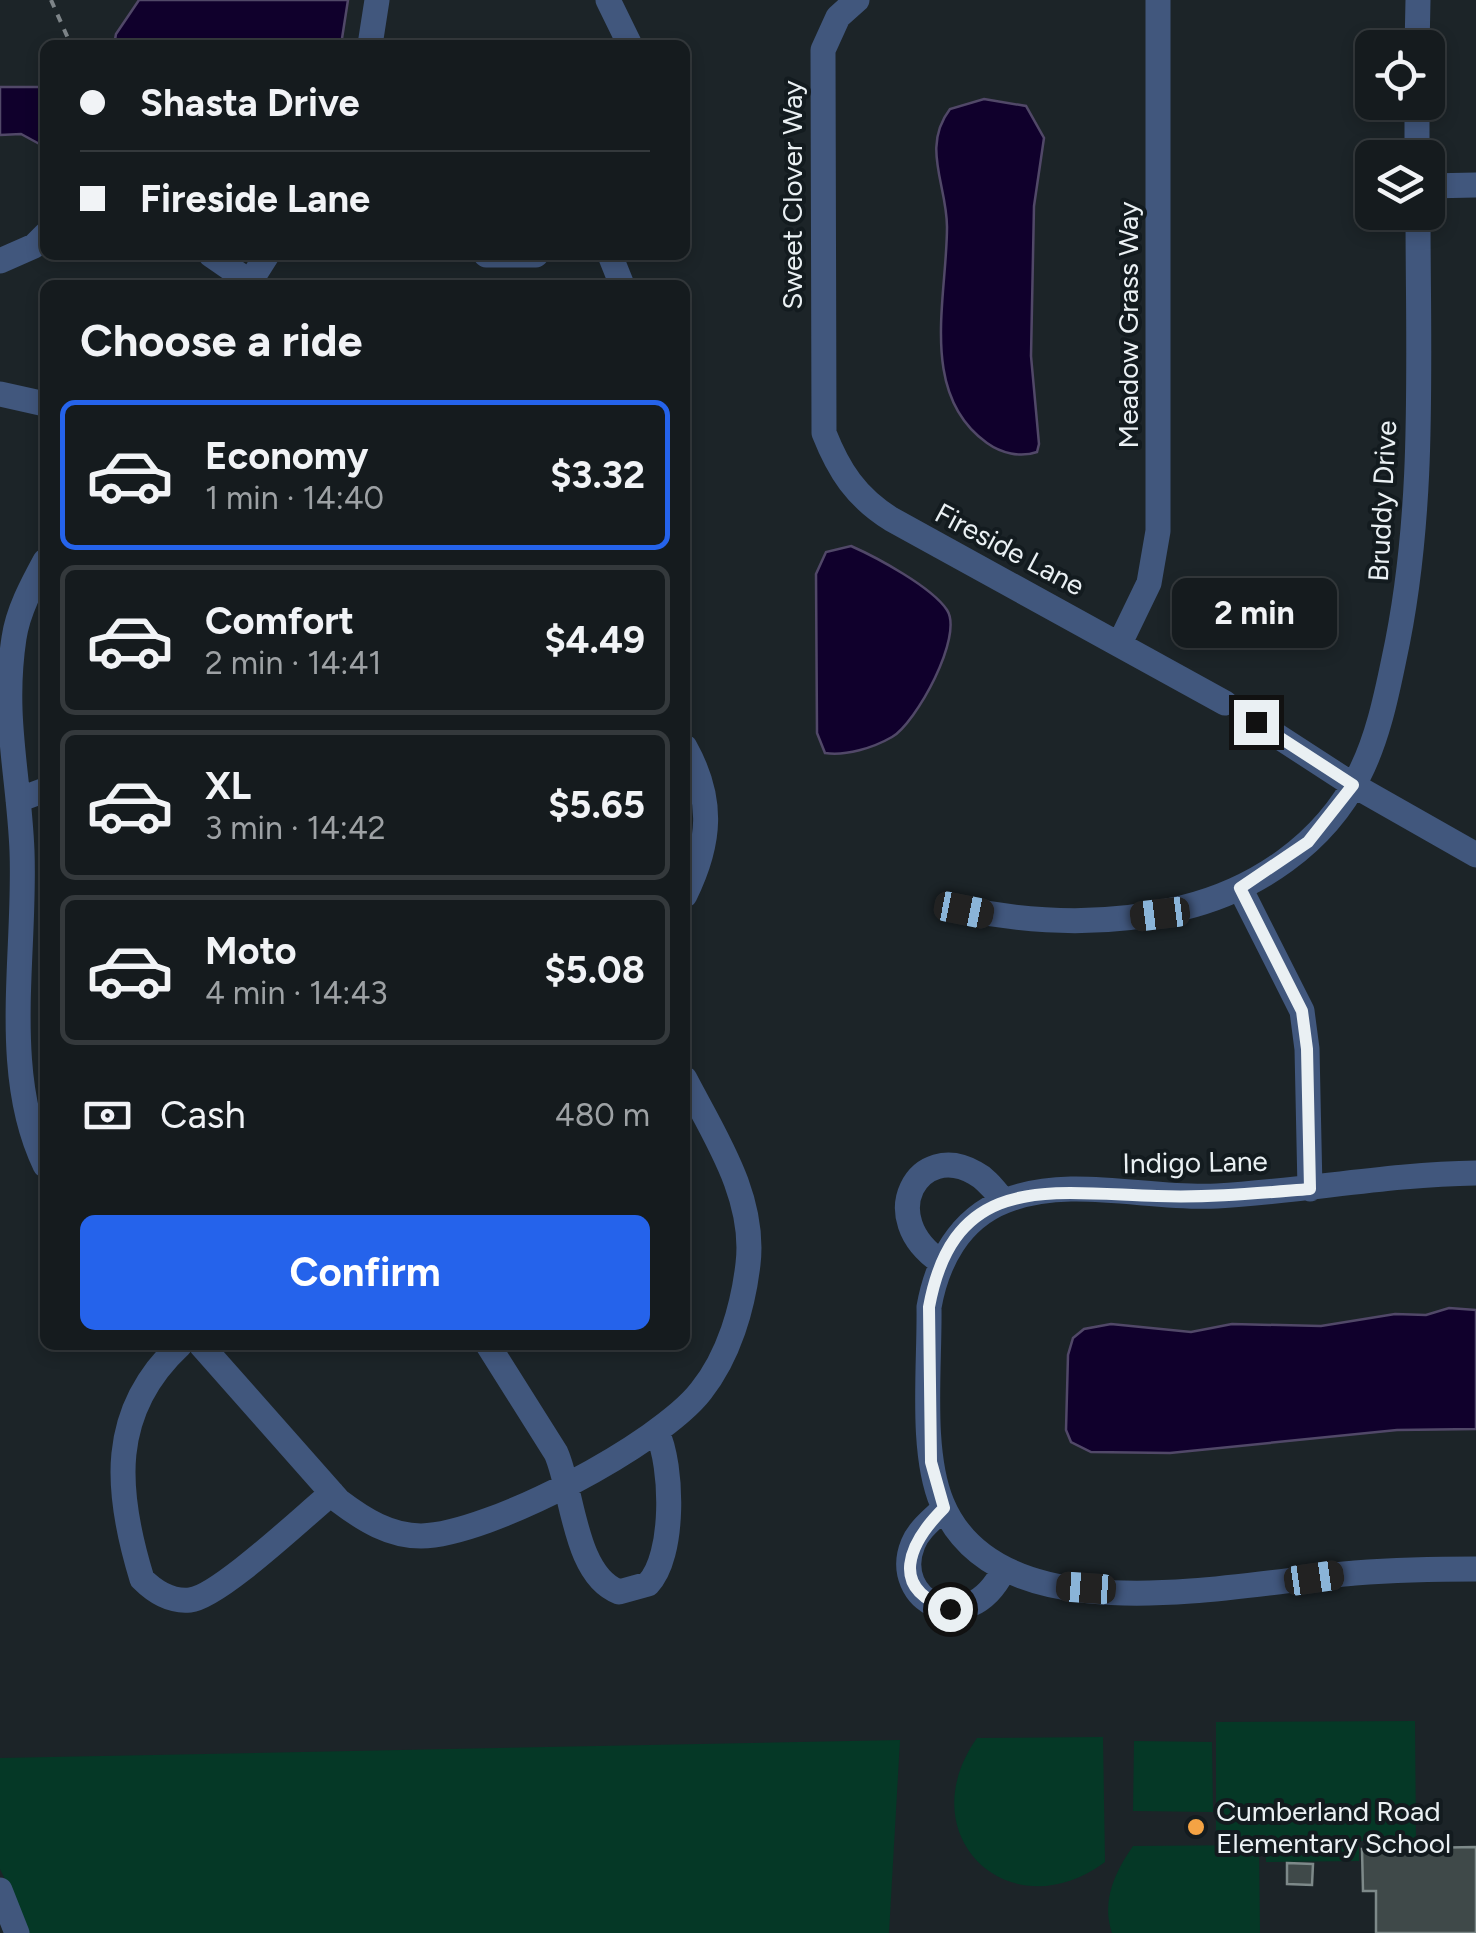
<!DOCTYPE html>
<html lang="en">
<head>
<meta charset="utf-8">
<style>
	:root { --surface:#151b1e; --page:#1e2427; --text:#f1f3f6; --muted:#9da1a4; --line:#34393c; --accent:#2563eb }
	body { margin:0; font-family:Figtree,sans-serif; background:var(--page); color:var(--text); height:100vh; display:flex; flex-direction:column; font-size:38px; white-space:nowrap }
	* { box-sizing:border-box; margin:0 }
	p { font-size:32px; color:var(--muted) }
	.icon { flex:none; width:55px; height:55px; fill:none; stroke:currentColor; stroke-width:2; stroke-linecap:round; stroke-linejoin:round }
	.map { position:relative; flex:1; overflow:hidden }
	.side { position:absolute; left:40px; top:280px; width:650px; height:1070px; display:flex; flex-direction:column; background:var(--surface); border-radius:15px; box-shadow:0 5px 15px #0003,0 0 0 2px var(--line) }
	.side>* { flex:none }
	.banner { position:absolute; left:40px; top:40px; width:650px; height:220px; border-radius:15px; box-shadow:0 5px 15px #0003,0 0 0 2px var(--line); display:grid; align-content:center; height:220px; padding:0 40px; background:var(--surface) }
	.buttons { position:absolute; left:1355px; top:30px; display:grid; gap:20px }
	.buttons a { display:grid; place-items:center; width:90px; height:90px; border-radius:15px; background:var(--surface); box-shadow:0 5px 15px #0003,0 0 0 2px var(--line); font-size:50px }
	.end { position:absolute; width:45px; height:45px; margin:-22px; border:12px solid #eaf0f3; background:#111; box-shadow:0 0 0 5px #111 }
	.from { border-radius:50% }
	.bubble { position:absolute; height:70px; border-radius:15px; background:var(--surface); box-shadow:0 5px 15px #0003,0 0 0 2px var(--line); font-size:32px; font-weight:700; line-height:70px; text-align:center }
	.car { position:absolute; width:30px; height:60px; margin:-30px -15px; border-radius:12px; box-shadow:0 0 8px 2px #0007; background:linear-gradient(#222 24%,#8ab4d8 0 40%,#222 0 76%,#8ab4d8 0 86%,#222 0) }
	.banner b { display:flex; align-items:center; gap:35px; height:95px; font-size:38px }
	.banner b+b { border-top:2px solid var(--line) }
	.banner i { width:25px; height:25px; background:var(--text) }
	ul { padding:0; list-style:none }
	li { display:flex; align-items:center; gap:30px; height:150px; margin:0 20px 15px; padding:0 20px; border:5px solid var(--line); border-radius:15px }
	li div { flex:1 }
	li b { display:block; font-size:38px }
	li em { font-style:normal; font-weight:700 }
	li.on { border-color:var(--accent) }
	li>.icon { width:90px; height:90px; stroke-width:1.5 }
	h2 { padding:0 40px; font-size:45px; line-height:120px }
	.pay { display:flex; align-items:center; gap:25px; height:110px; padding:0 40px; font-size:38px }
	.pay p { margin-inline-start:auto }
	.cta { display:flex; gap:20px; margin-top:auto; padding:20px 40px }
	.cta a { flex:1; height:115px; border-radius:15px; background:var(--accent); color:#fff; font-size:40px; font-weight:700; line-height:115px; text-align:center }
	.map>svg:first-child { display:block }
</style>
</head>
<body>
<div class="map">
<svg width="1476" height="1933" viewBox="0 0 1476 1933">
	<rect width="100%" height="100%" fill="#1c2428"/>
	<path fill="#053826" d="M 1415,1721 L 1416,1841 L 1359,1841 L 1359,1861 L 1266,1862 L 1265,1838 L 1216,1839 L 1216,1722 Z
		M 1103,1737 L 1105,1862 C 1009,1933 908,1835 977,1738 Z
		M 900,1740 L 889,1933 L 25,1933 L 25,1921 L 0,1869 L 0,1758 Z
		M 1134,1741 L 1212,1742 L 1213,1812 L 1133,1811 Z
		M 1259,1845 L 1260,1933 L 1112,1933 C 1101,1901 1115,1872 1133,1846 Z"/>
	<path fill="#10002c" stroke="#514868" stroke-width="2.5" d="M 139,0 L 348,0 L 341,45 L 114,45 L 116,34 Z
		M 0,87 L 45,87 L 45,147 L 21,134 L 0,135 Z
		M 984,99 L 1026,106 L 1044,138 L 1034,206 L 1031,356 L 1039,444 L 1037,452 C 1020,458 1001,453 987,443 C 918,394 947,298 947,227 C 947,185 921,147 950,109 Z
		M 851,546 C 876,557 932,587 947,610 C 964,636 916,723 892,737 C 873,748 846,756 825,753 L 817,733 L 816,574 L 826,552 Z
		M 1449,1308 L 1476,1310 L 1476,1429 L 1397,1430 L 1170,1453 L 1091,1452 L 1071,1442 L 1066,1430 L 1068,1355 L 1073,1338 L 1084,1329 L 1111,1324 L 1191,1332 L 1232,1324 L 1321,1326 L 1395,1314 L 1426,1315 Z"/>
	<path fill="#3f4949" stroke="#7d8989" stroke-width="2.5" d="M 1476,1847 L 1476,1933 L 1376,1933 L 1376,1891 L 1363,1891 L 1362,1849 Z
		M 1287,1863 L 1313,1864 L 1312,1885 L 1287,1884 Z"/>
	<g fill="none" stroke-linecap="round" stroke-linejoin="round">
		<path stroke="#7d8488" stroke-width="4" stroke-dasharray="8 8" stroke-linecap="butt" d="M 51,0 L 71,45"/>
		<path stroke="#41577d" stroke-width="25" d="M 608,0 L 630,45
			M 857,0 L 838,17 L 823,50 L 824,433 C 839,471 856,497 891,519 L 1225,703
			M 370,45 L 377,0
			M 1417,48 L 1418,0
			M 1417,102 L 1417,158
			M 1428,186 L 1476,185
			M 211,255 L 250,282
			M 486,255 L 536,255
			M 610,255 L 622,285
			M 0,261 L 34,246 L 45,235
			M 248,285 L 267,255
			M 0,394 L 45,404
			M 45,561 C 32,585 18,611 14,638 C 2,717 19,775 22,851 C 26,954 0,1072 45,1165
			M 1120,643 L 1149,583 L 1158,531 L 1158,0
			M 1256,722 L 1353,785 L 1476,855
			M 685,747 C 714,799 711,842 685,895
			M 18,800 L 45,790
			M 1240,888 L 1302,1011 L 1307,1049 L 1310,1189
			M 964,909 C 1038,924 1109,926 1182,908 C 1256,890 1324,844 1359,775 C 1377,740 1386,698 1394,659 C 1426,512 1418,362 1418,212
			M 1476,1173 C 1390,1174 1304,1191 1217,1196 C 1149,1200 1070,1175 1005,1201 C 959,1219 937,1262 929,1307 C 930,1365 920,1451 942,1503 C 999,1641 1241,1582 1355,1573 C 1395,1570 1436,1569 1476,1569
			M 941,1262 C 874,1217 919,1140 975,1173 C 987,1179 995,1191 1004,1201
			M 180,1345 C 108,1412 115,1491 142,1579 C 155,1592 171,1602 190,1600 C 219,1597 305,1515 332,1493
			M 201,1345 L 339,1501 C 364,1520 390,1536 421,1536 C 489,1535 660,1444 701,1391 C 729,1356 743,1307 748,1264 C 756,1197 714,1135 685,1079
			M 488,1345 L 556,1453 C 573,1491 574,1575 619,1592 L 648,1584 C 675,1556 673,1466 657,1432
			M 944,1508 C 933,1519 919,1529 913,1544 C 890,1600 967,1642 1003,1571
			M 0,1890 L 17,1933"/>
	</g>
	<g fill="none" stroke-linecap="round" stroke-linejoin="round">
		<path stroke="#eaf0f3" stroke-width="12" d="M 950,1609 C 887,1589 909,1543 944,1508 L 931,1462 L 929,1307 C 954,1171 1051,1193 1157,1196 C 1208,1198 1259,1193 1310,1189 L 1307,1049 L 1302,1011 L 1240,888 L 1308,842 L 1353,785 L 1256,722"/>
	</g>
	<circle fill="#f4a344" stroke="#131b1f" stroke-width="4" cx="1196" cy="1827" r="10"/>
	<g text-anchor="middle" stroke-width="8" stroke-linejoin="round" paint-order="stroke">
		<g font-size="28" fill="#eaf0f3" stroke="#131b1f">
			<text transform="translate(792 195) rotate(-90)" y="10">Sweet Clover Way</text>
			<text transform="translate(1128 325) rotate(-90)" y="10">Meadow Grass Way</text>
			<text transform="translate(1382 501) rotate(-87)" y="10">Bruddy Drive</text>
			<text transform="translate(1010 549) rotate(28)" y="10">Fireside Lane</text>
			<text transform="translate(1195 1162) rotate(-1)" y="10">Indigo Lane</text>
		</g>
		<g font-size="28" fill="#eaf0f3" stroke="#131b1f" text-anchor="start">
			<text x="1216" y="1821">Cumberland Road<tspan x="1216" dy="32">Elementary School</tspan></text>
		</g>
	</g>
</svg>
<div class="buttons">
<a><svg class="icon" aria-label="locate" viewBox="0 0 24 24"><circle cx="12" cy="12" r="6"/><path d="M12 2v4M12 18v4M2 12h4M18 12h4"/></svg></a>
<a><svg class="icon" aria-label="layers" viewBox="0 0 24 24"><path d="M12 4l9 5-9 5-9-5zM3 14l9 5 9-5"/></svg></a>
</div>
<i class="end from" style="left:950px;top:1609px"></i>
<i class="end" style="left:1256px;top:722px"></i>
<div class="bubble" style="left:1172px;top:578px;width:165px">2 min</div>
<i class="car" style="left:964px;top:910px;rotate:101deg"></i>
<i class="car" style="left:1160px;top:914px;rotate:263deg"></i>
<i class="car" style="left:1314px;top:1578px;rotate:82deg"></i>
<i class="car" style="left:1086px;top:1588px;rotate:274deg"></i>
<div class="banner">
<b><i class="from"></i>Shasta Drive</b>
<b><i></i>Fireside Lane</b>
</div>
<section class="side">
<h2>Choose a ride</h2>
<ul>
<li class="on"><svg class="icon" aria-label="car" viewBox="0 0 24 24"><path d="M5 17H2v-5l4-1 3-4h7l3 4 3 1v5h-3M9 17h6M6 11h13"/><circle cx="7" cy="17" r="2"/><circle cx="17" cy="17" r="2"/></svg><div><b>Economy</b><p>1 min · 14:40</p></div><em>$3.32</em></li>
<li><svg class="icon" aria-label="car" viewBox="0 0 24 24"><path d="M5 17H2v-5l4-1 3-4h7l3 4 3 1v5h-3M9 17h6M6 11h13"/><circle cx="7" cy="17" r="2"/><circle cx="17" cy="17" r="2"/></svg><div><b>Comfort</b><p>2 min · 14:41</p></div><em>$4.49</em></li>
<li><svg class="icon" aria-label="car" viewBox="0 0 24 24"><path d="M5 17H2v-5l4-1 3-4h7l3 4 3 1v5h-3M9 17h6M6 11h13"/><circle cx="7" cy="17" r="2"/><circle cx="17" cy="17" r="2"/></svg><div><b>XL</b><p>3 min · 14:42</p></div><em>$5.65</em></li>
<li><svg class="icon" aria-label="car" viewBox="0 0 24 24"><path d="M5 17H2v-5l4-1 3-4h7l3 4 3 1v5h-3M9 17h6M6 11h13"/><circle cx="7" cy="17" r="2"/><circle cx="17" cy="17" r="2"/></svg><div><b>Moto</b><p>4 min · 14:43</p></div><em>$5.08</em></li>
</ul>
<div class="pay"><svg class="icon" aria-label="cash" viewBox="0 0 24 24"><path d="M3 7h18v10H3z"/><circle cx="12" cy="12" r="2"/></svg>Cash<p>480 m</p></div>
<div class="cta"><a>Confirm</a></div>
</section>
</div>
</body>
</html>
